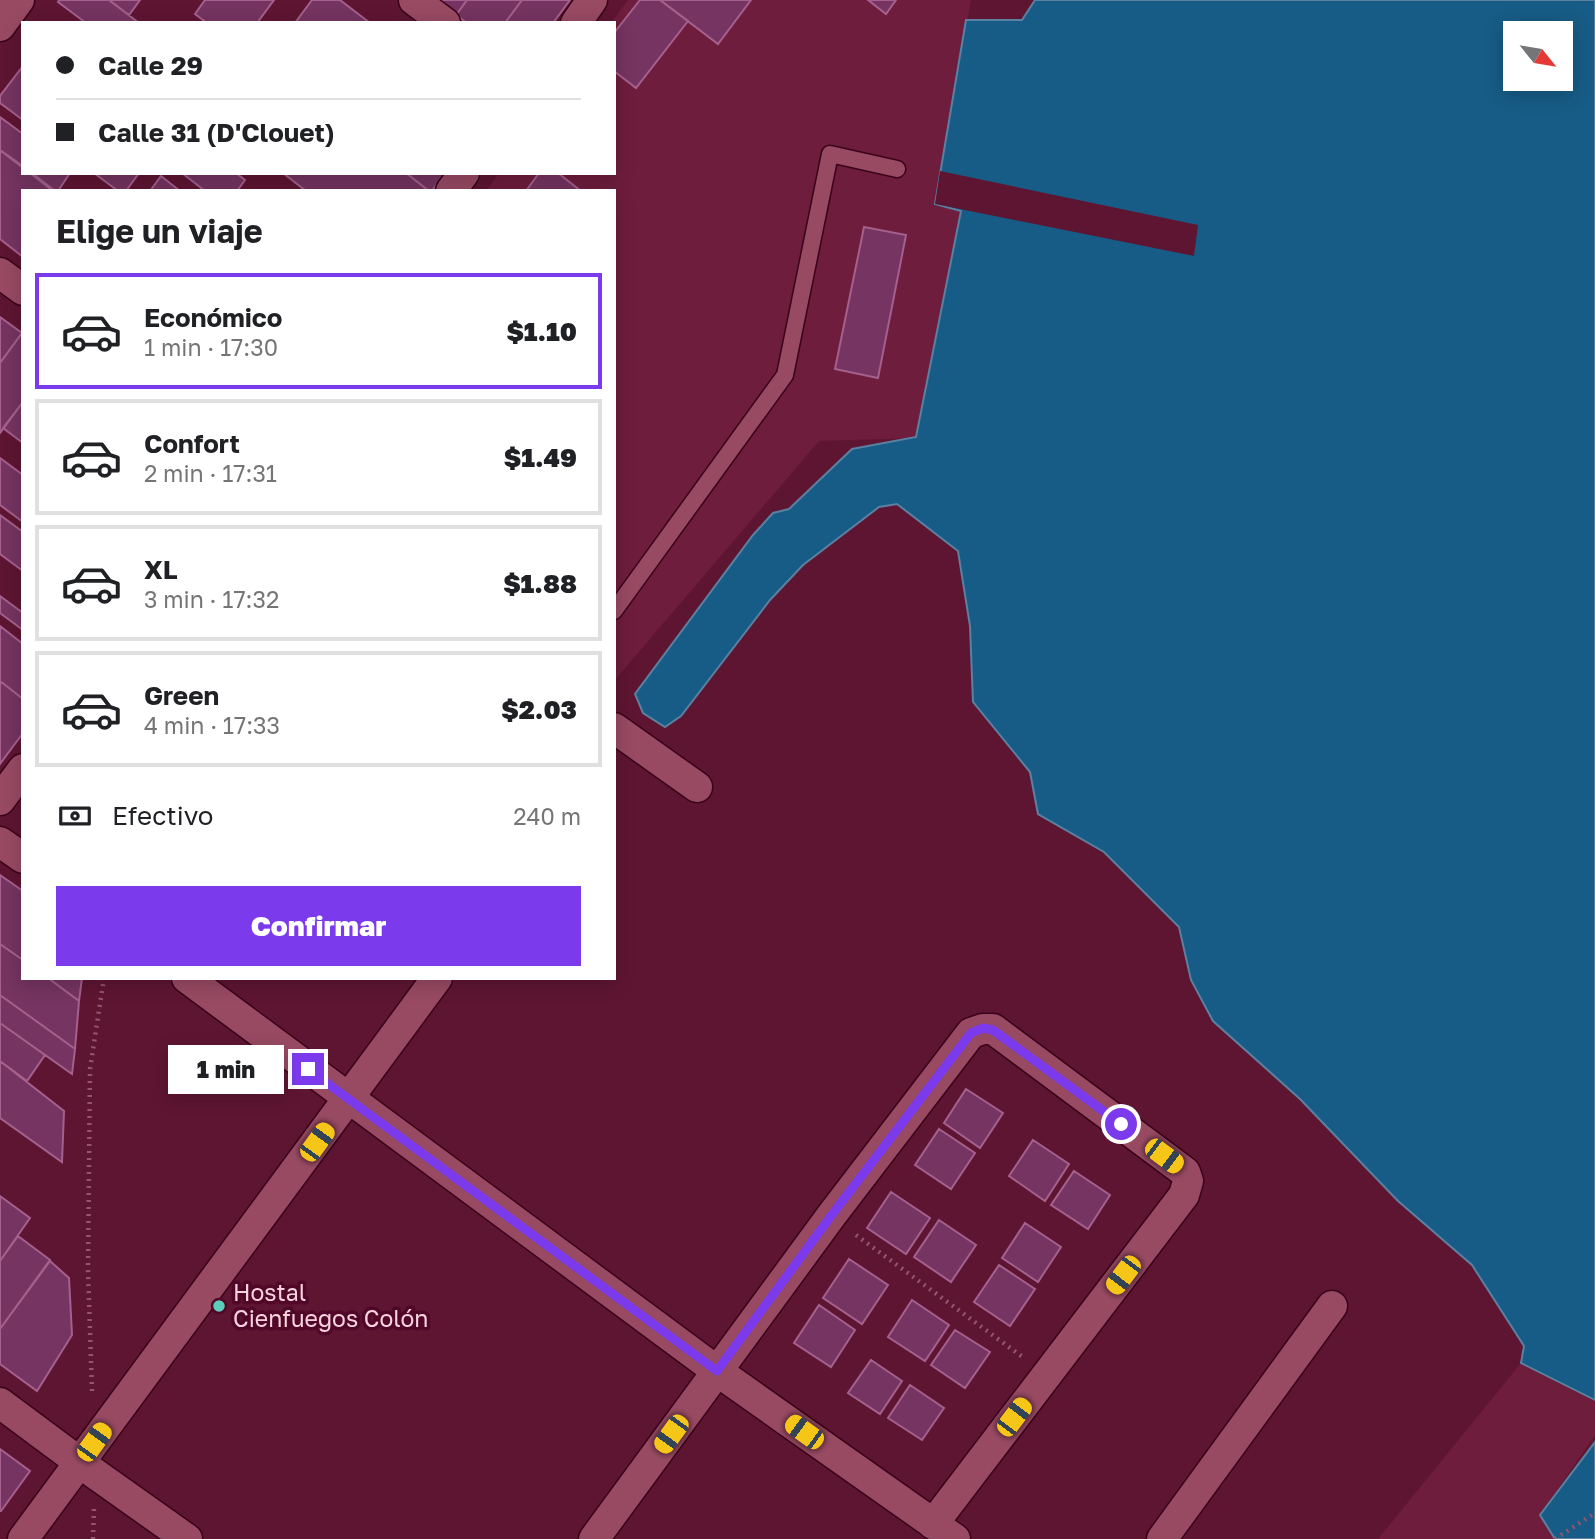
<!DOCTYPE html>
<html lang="es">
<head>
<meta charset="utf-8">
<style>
	:root { --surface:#fff; --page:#f6f6f6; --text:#202124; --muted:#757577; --line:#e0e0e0; --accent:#7c3aed }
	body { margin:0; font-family:"Golos Text",sans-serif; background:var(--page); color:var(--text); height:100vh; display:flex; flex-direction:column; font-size:26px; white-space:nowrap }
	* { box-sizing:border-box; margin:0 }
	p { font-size:23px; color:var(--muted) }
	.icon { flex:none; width:38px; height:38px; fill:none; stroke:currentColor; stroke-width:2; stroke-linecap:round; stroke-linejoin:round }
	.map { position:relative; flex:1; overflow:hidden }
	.drawer { position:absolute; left:21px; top:189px; width:595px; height:791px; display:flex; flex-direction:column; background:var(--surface); border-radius:0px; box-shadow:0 4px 18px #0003 }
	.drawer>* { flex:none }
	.hud { position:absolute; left:21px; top:21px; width:595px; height:154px; border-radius:0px; box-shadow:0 4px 18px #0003; display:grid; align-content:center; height:154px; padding:0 35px; background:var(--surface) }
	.needle { width:46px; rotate:120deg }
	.tools { position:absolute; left:1503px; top:21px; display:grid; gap:14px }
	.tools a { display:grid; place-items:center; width:70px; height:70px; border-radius:0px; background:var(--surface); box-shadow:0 4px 18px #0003; font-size:35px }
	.end { position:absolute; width:32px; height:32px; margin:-16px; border:9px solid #7c3aed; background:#fff; box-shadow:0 0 0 4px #fff }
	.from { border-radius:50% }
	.bubble { position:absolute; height:49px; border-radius:0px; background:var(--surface); box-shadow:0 4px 18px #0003; font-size:23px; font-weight:800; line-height:49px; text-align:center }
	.car { position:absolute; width:21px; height:42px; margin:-21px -10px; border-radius:9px; box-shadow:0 0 5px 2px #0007; background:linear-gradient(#f5c518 24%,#345 0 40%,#f5c518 0 76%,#345 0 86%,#f5c518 0) }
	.hud b { display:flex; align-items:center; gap:24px; height:66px; font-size:26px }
	.hud b+b { border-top:2px solid var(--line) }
	.hud i { width:18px; height:18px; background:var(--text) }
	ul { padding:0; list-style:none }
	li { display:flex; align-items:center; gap:21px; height:116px; margin:0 14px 10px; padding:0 21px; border:4px solid var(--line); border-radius:0px }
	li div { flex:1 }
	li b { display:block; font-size:26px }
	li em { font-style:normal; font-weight:800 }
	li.selected { border-color:var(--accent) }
	li>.icon { width:63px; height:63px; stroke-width:1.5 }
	h2 { padding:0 35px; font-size:32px; line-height:84px }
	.pay { display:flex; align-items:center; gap:18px; height:77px; padding:0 35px; font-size:26px }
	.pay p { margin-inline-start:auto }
	.action { display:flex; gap:14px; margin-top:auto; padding:14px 35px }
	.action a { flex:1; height:80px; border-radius:0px; background:var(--accent); color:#fff; font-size:28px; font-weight:800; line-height:80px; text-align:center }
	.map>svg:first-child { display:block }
</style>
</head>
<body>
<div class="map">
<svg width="1595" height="1539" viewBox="0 0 1595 1539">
	<rect width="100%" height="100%" fill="#5e1532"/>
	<path fill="#6e1d3c" d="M 628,0 L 971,0 L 935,203 L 961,211 L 916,438 L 819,441 L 614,681 L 614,191 L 486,191 L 499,173 L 614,173 L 614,23 L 611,23 Z
		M 1521,1363 L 1595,1400 L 1595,1435 L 1540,1515 L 1555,1539 L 1378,1539 Z"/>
	<path fill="#175c86" stroke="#5b80a0" stroke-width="2" fill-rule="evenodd" d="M 1035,0 L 1595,0 L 1595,1400 L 1521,1363 L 1524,1346 L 1472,1265 L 1398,1201 L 1300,1099 L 1213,1021 L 1191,980 L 1179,927 L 1104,852 L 1038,814 L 1030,772 L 973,702 L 970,626 L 958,551 L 897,504 L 879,507 L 803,565 L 770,600 L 681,716 L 665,727 L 643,713 L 635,694 L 753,535 L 773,513 L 789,509 L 852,449 L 916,437 L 961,211 L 935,204 L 966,20 L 1022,20 ZM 1516,33 L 1561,33 L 1561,79 L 1516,79 Z
		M 1595,1442 L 1595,1539 L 1555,1539 L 1540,1515 Z"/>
	<path fill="#5e1532" d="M 940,171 L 1198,225 L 1194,256 L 935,204 Z"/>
	<path fill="#753461" stroke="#a5608d" stroke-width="2" d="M 59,0 L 109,0 L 139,23 L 86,23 L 58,2 Z
		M 109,0 L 140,0 L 129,15 Z
		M 205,0 L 274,0 L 257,23 L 207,23 L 195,14 Z
		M 312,0 L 340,0 L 370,23 L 295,23 Z
		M 437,0 L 467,0 L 456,15 Z
		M 467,0 L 522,0 L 505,23 L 467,23 L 456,15 Z
		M 522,0 L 570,0 L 553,23 L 505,23 Z
		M 640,0 L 660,0 L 688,21 L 636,88 L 614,71 L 614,33 Z
		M 660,0 L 751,0 L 718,44 Z
		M 868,0 L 896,0 L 886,14 Z
		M 23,66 L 23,120 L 0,103 L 0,96 Z
		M 0,117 L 23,134 L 23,166 L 0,150 Z
		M 0,150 L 23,168 L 23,173 L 30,173 L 53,191 L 23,191 L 23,257 L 0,239 Z
		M 32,173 L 70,173 L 58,191 L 55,191 Z
		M 94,173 L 139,173 L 126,191 L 118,191 Z
		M 182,173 L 236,173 L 245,180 L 237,191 L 205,191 Z
		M 283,173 L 406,173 L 429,191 L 306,191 Z
		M 406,173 L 445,173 L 432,191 L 429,191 Z
		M 539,173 L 558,173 L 581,191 L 526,191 Z
		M 161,176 L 180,191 L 150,191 Z
		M 864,227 L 906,235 L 878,378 L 835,369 Z
		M 0,317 L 22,333 L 0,363 Z
		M 22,333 L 23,402 L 0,433 L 0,363 Z
		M 23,402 L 23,443 L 3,428 Z
		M 0,458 L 23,475 L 23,522 L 0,505 Z
		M 0,515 L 23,532 L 23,571 L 0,554 Z
		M 0,596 L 23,613 L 23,630 L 0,613 Z
		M 0,626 L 23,644 L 23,699 L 0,681 Z
		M 0,681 L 23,699 L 23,733 L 0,764 Z
		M 0,875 L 23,891 L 23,960 L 0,944 Z
		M 0,944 L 23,960 L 23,978 L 48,978 L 79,1001 L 75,1049 L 0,995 Z
		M 48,978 L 82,978 L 79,1001 Z
		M 0,995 L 75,1049 L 72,1074 L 0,1023 Z
		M 0,1023 L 45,1055 L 27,1081 L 0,1061 Z
		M 0,1061 L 64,1111 L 62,1162 L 0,1118 Z
		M 966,1089 L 1003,1113 L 980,1148 L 944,1123 Z
		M 939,1129 L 975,1153 L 951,1189 L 915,1165 Z
		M 1033,1140 L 1069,1164 L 1045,1201 L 1009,1176 Z
		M 1074,1171 L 1110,1195 L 1088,1229 L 1051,1205 Z
		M 891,1192 L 930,1218 L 906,1254 L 867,1228 Z
		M 0,1196 L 30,1218 L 0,1261 Z
		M 939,1220 L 976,1245 L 951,1282 L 914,1257 Z
		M 1025,1223 L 1061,1247 L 1038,1282 L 1002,1258 Z
		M 18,1236 L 50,1260 L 0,1329 L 0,1261 Z
		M 849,1259 L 888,1285 L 862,1324 L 823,1298 Z
		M 50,1261 L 69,1278 L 72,1335 L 37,1391 L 0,1364 L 0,1329 Z
		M 999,1265 L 1035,1289 L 1010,1326 L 974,1302 Z
		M 912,1300 L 949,1325 L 925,1361 L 888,1337 Z
		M 819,1305 L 855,1330 L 831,1367 L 794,1343 Z
		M 955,1330 L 990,1352 L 965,1388 L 931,1365 Z
		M 871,1360 L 902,1381 L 880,1414 L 848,1393 Z
		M 910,1385 L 944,1408 L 922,1440 L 888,1418 Z
		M 0,1449 L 30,1471 L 1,1511 L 0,1511 Z"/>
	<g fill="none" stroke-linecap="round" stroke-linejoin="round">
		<defs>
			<path id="service" d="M 614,611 L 785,375 L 830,154 L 897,169"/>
			<path id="minor" d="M 414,0 L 445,23
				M 576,23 L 592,0
				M 0,26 L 19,0
				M 451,191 L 464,173
				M 0,273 L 23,290
				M 614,728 L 697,787
				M 0,800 L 23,769
				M 0,842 L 23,858
				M 187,978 L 717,1371 L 955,1539
				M 0,1403 L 94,1473 L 187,1539
				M 23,1539 L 437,978
				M 594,1539 L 831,1216 L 971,1033 L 983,1029 L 993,1029 L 1185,1172 L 1188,1181 L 1184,1195 L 933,1524
				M 1162,1539 L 1332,1306"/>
		</defs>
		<use href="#service" stroke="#3a031a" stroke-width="19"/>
		<use href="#minor" stroke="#3a031a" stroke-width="33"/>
		<path stroke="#93566d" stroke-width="4.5" stroke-dasharray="2 5" stroke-linecap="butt" d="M 856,1235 L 1024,1358
			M 92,1391 L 88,1270 L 90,1069 L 104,978
			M 93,1539 L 94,1508
			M 1555,1539 L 1595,1513"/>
		<use href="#service" stroke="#984a63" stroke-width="16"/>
		<use href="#minor" stroke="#984a63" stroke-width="30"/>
	</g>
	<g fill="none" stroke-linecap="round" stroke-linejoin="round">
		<path stroke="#7c3aed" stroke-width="9" d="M 308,1069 L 717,1371 L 831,1216 L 971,1033 L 983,1028 L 993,1030 L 1121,1124"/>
	</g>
	<circle fill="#5bcebb" stroke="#510728" stroke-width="2.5" cx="219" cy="1306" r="7"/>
	<g text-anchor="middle" stroke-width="7" stroke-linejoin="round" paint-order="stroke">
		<g font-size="23" fill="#f9d4de" stroke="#510728" text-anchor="start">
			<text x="233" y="1301">Hostal<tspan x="233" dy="26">Cienfuegos Colón</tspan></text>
		</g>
	</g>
</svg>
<div class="tools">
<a><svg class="needle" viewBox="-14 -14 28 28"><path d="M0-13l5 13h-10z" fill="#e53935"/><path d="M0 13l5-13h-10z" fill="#757577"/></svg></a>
</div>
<i class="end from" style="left:1121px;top:1124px"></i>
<i class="end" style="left:308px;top:1069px"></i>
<div class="bubble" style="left:168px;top:1045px;width:116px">1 min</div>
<i class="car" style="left:317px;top:1142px;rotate:36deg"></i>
<i class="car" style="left:1164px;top:1156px;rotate:127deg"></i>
<i class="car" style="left:1123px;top:1275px;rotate:217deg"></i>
<i class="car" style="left:1014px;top:1417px;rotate:37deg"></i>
<i class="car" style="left:804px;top:1432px;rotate:306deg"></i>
<i class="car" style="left:671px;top:1434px;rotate:216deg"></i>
<i class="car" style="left:94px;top:1442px;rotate:36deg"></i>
<div class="hud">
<b><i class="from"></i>Calle 29</b>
<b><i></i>Calle 31 (D'Clouet)</b>
</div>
<section class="drawer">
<h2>Elige un viaje</h2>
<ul>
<li class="selected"><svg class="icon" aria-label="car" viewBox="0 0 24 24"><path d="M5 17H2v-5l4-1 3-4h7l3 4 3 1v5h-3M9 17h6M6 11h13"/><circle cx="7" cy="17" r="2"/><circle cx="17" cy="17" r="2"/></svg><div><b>Económico</b><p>1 min · 17:30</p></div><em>$1.10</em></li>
<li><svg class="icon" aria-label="car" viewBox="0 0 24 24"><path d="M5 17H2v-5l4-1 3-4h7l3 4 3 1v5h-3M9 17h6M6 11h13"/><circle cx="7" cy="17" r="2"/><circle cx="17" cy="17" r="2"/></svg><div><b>Confort</b><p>2 min · 17:31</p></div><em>$1.49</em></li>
<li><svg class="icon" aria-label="car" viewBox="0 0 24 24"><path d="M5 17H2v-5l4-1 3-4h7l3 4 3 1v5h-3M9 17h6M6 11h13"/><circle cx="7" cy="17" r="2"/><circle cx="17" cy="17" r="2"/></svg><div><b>XL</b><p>3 min · 17:32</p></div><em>$1.88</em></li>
<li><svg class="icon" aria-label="car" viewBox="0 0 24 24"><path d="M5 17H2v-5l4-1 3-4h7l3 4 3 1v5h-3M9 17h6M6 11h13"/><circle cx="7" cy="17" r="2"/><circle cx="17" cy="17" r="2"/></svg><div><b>Green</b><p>4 min · 17:33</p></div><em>$2.03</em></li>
</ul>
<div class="pay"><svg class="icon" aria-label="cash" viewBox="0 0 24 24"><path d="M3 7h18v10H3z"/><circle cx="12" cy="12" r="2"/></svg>Efectivo<p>240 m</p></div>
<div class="action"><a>Confirmar</a></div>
</section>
</div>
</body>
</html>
